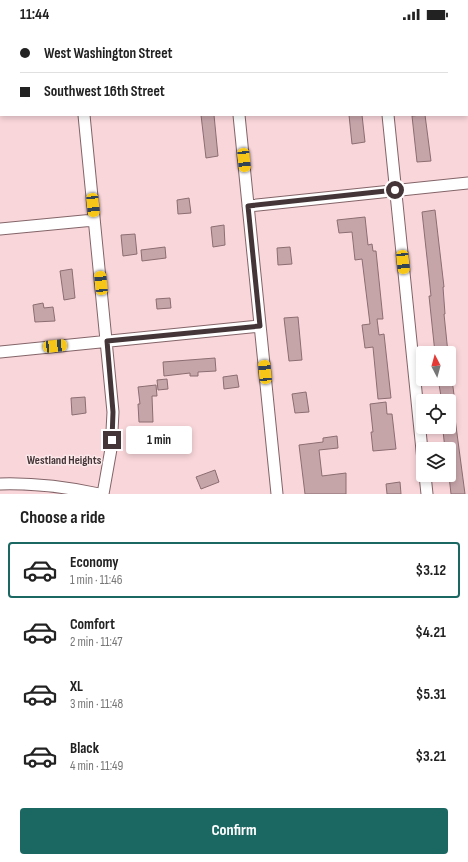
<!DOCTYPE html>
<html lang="en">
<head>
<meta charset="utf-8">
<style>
	:root { --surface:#fff; --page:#f2f2f2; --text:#222; --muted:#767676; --line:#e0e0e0; --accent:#1b6863 }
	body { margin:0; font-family:"Sofia Sans Condensed",sans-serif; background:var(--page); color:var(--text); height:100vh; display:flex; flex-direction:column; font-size:15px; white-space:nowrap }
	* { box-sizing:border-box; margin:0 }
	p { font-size:13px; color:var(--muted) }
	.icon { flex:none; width:22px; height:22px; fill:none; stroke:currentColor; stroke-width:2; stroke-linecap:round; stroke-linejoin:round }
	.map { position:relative; height:466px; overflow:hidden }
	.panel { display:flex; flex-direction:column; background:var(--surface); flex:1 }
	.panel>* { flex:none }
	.guide { position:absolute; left:0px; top:0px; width:468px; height:88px; box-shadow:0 2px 6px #0003; display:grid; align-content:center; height:88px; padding:0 20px; background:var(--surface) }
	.needle { width:26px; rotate:354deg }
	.controls { position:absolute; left:416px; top:318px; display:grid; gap:8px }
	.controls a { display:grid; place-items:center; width:40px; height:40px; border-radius:4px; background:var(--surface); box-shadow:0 2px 6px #0003; font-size:20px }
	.end { position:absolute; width:18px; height:18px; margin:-9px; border:5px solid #443638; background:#fff; box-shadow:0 0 0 2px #fff }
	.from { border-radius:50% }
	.bubble { position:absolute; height:28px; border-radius:4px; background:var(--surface); box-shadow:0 2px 6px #0003; font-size:13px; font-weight:700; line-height:28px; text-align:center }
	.car { position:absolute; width:12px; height:24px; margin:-12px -6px; border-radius:5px; box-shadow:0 0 3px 1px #0007; background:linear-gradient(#f5c518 24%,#345 0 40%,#f5c518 0 76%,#345 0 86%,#f5c518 0) }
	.guide b { display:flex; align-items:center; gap:14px; height:38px; font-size:15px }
	.guide b+b { border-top:1px solid var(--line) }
	.guide i { width:10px; height:10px; background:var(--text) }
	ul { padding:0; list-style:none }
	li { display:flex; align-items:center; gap:12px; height:56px; margin:0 8px 6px; padding:0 12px; border:2px solid transparent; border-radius:4px }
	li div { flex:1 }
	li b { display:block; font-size:15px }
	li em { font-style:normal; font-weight:700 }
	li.current { border-color:var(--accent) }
	li>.icon { width:36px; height:36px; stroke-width:1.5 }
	h2 { padding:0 20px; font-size:18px; line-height:48px }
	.cta { display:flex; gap:8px; margin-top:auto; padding:8px 20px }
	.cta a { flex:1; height:46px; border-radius:4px; background:var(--accent); color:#fff; font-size:16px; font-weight:700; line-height:46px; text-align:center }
	.status { display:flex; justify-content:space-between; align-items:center; height:28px; padding:0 20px; background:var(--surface); direction:ltr }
	.status svg { height:11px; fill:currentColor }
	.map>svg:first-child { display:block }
</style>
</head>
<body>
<div class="status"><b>11:44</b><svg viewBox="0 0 49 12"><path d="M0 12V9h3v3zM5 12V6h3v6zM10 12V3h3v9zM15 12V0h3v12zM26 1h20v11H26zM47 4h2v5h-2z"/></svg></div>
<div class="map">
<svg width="468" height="466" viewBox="0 0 468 466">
	<rect width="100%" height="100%" fill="#f9d6da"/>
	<path fill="#c6a5a9" stroke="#8c6d71" d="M 201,87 L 214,87 L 218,128 L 206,130 Z
		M 349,87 L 362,87 L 365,114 L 352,116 Z
		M 421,87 L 425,87 L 431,133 L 417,134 L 412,88 Z
		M 189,170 L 191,185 L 178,186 L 177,172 Z
		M 435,182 L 444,259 L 443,259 L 445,286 L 444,286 L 448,325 L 435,325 L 429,268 L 431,268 L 428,239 L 422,184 Z
		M 365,189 L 368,217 L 372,216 L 373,223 L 376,223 L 383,291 L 377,291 L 379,307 L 384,306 L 391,370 L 378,371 L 373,319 L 365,320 L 362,297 L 370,296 L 362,231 L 355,232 L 352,204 L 339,205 L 337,192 Z
		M 224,197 L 225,217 L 213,219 L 211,199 Z
		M 135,206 L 137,226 L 123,228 L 121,207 Z
		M 165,219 L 166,230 L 142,233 L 141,222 Z
		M 290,219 L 292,236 L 278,237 L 277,220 Z
		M 72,241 L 75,270 L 64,272 L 60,243 Z
		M 170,270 L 171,280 L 157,281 L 156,271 Z
		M 43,275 L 44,280 L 53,279 L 55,293 L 35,294 L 33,277 Z
		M 298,289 L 302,332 L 289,333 L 284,290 Z
		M 215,330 L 216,343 L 198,344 L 198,348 L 190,348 L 190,345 L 164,348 L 163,334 Z
		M 237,347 L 239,359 L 224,361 L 223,349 Z
		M 167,351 L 168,361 L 158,362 L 157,352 Z
		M 438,351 L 452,351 L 454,367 L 441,368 Z
		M 156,357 L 157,368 L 152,368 L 153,394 L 139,394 L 138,376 L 140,376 L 138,359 Z
		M 306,364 L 309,384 L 295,385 L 292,366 Z
		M 85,369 L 86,385 L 72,387 L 71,370 Z
		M 386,374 L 387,386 L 392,386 L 396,421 L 373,423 L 371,404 L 373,404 L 370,376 Z
		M 449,383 L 454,383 L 465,466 L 451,466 L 449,448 L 449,421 L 445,421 L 443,403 L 449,402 Z
		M 337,408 L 338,420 L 319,422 L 322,448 L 346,445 L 346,466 L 305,466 L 299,417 L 323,414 L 323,410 Z
		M 215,442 L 219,454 L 201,461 L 196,449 Z
		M 400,454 L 401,466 L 387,466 L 386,456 Z"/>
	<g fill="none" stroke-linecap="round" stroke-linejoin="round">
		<defs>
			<path id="minor" d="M 151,0 L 151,1
				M 84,87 L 113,384 L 111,421 L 103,466
				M 239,87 L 277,466
				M 388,87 L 423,432
				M 248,178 L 468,155
				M 0,201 L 94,192
				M 0,324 L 260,298
				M 425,447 L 427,466
				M 0,456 C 33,455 66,459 99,466"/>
			<path id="major" d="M 459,1 L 468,0
				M 0,45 L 1,45"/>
		</defs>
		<use href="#minor" stroke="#836468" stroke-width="13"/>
		<use href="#major" stroke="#836468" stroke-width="16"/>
		<path stroke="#b09699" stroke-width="2" stroke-dasharray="4 2" stroke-linecap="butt" d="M 467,15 L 468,15
			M 0,61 L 1,60"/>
		<use href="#minor" stroke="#fff" stroke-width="11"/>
		<use href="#major" stroke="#fff" stroke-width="14"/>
	</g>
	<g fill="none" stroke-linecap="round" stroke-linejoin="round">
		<path stroke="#443638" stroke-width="5" d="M 112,412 L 113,384 L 107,313 L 260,298 L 248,178 L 395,162"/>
	</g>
	<g text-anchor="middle" stroke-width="3" stroke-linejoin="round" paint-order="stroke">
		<g font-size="12" font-weight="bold" fill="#443638" stroke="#fce7e9">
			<text x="64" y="436">Westland Heights</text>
		</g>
	</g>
</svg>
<div class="controls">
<a><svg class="needle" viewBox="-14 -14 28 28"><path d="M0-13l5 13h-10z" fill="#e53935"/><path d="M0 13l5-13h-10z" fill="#767676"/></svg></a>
<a><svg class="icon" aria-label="locate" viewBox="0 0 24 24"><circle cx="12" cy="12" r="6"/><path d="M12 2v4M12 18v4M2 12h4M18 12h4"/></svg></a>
<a><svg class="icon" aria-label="layers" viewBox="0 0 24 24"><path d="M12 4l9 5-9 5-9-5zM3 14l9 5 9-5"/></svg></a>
</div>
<i class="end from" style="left:395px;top:162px"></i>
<i class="end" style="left:112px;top:412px"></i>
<div class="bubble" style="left:126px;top:398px;width:66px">1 min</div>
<i class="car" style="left:244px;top:132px;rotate:174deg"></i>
<i class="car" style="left:93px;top:177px;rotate:174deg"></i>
<i class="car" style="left:403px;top:234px;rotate:174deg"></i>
<i class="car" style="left:101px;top:255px;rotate:354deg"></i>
<i class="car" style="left:55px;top:318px;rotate:84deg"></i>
<i class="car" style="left:265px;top:344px;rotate:354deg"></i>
<div class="guide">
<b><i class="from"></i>West Washington Street</b>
<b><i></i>Southwest 16th Street</b>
</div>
</div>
<section class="panel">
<h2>Choose a ride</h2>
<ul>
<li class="current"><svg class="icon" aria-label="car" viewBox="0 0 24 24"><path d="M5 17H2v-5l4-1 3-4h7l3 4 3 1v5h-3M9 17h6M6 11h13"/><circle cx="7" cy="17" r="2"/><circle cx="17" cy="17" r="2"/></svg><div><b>Economy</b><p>1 min · 11:46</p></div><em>$3.12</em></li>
<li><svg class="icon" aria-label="car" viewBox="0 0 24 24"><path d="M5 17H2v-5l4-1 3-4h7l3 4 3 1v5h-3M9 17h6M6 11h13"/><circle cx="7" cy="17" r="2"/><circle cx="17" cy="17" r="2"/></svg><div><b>Comfort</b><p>2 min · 11:47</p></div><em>$4.21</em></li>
<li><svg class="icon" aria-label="car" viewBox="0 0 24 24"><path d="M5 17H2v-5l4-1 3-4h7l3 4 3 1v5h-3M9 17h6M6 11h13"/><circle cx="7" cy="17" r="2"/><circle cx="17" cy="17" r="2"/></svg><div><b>XL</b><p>3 min · 11:48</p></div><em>$5.31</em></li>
<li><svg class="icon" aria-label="car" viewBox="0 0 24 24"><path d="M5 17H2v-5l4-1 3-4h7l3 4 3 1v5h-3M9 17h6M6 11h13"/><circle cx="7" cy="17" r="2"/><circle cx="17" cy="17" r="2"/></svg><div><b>Black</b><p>4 min · 11:49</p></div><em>$3.21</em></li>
</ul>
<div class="cta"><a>Confirm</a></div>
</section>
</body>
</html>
